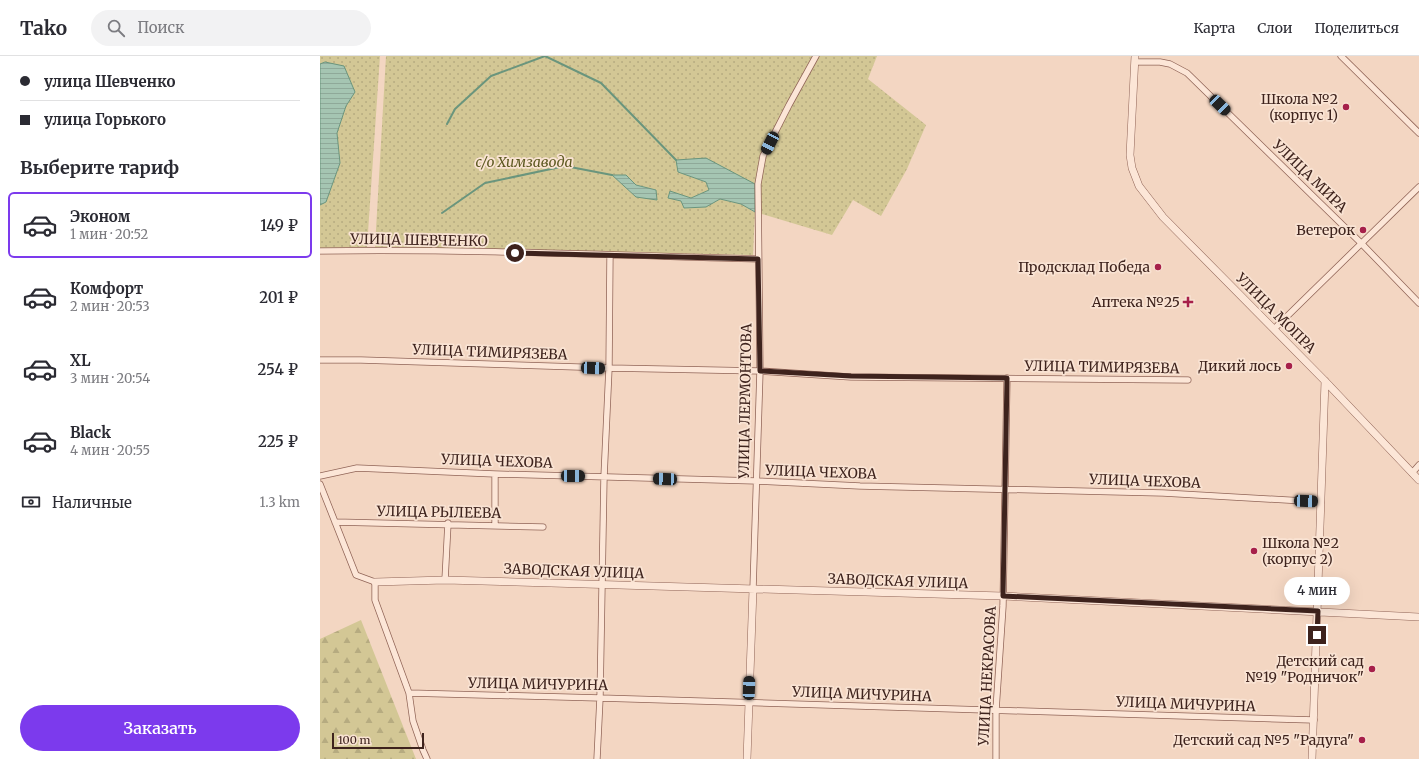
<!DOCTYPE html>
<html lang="ru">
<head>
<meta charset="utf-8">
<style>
	:root { --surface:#fff; --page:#f2f2f3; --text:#2b2b33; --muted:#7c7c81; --line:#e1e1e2; --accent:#7c3aed }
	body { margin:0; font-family:Merriweather,serif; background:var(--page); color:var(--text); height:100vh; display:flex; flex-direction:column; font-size:15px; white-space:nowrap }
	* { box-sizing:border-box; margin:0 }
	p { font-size:13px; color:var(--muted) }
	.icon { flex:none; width:22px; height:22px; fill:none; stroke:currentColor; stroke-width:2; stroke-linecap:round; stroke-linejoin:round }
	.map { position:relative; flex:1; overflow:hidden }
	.sheet { display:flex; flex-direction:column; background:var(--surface); width:320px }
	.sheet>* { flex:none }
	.banner { display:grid; align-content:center; height:88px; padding:0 20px; background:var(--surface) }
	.scale { position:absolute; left:12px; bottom:10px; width:92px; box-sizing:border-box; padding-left:4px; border:2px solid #3e231d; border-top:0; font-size:11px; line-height:14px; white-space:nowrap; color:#3e231d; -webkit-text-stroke:3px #f9e3d3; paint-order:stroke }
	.end { position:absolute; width:18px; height:18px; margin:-9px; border:5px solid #3e231d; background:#fff; box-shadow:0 0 0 2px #fff }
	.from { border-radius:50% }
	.bubble { position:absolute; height:28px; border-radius:14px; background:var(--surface); box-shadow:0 4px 16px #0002; font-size:13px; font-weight:600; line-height:28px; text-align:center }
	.car { position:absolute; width:12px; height:24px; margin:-12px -6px; border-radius:5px; box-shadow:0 0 3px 1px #0007; background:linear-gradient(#222 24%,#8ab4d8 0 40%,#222 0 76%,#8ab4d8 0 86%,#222 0) }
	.banner b { display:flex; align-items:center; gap:14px; height:38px; font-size:15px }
	.banner b+b { border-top:1px solid var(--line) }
	.banner i { width:10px; height:10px; background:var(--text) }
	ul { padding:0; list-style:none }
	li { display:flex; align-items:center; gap:12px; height:66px; margin:0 8px 6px; padding:0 12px; border:2px solid transparent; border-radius:6px }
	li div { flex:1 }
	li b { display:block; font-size:15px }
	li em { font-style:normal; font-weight:600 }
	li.selected { border-color:var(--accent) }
	li>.icon { width:36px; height:36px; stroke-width:1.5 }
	h2 { padding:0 20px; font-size:18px; line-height:48px }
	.pay { display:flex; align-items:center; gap:10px; height:44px; padding:0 20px; font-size:15px }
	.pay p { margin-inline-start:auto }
	.cta { display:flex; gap:8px; margin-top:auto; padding:8px 20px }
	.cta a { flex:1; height:46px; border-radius:24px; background:var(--accent); color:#fff; font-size:16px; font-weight:600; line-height:46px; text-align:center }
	header { display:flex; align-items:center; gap:24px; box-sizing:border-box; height:56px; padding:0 20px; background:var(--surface); border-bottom:1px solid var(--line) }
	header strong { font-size:19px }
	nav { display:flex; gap:22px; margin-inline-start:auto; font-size:14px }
	.search { width:280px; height:36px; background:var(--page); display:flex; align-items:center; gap:10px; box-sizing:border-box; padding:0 14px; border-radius:22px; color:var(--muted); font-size:15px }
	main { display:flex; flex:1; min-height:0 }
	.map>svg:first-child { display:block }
</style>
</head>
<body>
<header>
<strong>Tako</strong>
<div class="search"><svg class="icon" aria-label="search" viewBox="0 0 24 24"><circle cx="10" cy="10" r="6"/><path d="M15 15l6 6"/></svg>Поиск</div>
<nav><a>Карта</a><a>Слои</a><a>Поделиться</a></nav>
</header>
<main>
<section class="sheet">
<div class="banner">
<b><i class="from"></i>улица Шевченко</b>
<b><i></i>улица Горького</b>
</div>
<h2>Выберите тариф</h2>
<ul>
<li class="selected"><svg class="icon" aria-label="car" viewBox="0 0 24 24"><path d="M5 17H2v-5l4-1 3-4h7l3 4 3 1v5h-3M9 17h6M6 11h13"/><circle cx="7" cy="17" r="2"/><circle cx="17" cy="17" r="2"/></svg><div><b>Эконом</b><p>1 мин · 20:52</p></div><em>149 ₽</em></li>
<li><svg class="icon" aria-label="car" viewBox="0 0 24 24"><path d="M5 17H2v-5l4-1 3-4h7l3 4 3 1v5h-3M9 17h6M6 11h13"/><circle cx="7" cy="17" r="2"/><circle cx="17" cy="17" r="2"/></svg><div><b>Комфорт</b><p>2 мин · 20:53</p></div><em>201 ₽</em></li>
<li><svg class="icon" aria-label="car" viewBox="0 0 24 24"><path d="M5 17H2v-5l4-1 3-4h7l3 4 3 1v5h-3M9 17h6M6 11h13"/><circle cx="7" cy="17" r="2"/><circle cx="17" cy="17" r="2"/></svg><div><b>XL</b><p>3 мин · 20:54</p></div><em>254 ₽</em></li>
<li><svg class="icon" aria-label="car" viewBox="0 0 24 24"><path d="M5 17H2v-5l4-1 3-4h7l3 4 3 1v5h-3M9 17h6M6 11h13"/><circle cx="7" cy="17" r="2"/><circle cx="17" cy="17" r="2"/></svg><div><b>Black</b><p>4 мин · 20:55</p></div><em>225 ₽</em></li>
</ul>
<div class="pay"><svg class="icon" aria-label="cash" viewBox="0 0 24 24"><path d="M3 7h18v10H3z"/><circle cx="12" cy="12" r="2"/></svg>Наличные<p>1.3 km</p></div>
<div class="cta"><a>Заказать</a></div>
</section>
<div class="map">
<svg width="1099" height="703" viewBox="0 0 1099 703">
	<defs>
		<pattern id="green-dots" width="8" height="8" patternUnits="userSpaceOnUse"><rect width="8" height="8" fill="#d3c795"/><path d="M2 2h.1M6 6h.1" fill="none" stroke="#b6ab80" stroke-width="1.8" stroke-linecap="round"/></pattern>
		<pattern id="forest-firs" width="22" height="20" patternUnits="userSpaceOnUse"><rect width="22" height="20" fill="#d3c795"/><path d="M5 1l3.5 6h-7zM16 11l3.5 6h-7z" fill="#b6ab80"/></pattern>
		<pattern id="water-rules" width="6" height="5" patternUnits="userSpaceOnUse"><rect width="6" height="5" fill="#a5c5b2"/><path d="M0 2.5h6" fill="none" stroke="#8fa999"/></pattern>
	</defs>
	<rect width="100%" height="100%" fill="#f3d6c2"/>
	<path fill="url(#green-dots)" fill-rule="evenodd" d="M 0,0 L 60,0 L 47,191 L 0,192 L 0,149 L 6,146 L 20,107 L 17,77 L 26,50 L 35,36 L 5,6 L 0,8 Z
		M 66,0 L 557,0 L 548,23 L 606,69 L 587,113 L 561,160 L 533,144 L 512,179 L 435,156 L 433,199 L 55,191 ZM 358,116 L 435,128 L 434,156 L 421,148 L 400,143 L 386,151 L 364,152 L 361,145 L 371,142 L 389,134 L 386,126 ZM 292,119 L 305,119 L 316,129 L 336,134 L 316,141 Z"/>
	<path fill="url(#forest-firs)" d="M 41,564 L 96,703 L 0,703 L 0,583 Z"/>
	<path fill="url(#water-rules)" stroke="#6a957d" d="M 5,6 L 24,10 L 35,36 L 26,50 L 17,77 L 20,107 L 6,146 L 0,149 L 0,8 Z
		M 386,102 L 435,128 L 435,156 L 421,148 L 400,143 L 386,151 L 364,152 L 361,145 L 348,142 L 350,135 L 371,142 L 389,134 L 386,126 L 358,116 L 356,104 Z
		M 292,119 L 306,119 L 316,129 L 336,134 L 337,144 L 316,141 Z"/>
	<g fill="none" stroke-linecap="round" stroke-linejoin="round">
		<path stroke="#6a957d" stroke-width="2" d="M 127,68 L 135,53 L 171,20 L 225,0 L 281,27 L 356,104
			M 122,157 L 165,127 L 245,110 L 292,119"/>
		<defs>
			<path id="minor" d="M 1021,0 L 1099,77
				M 815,6 L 840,6 L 850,8 L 867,17 L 1041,187 L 1099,247
				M 0,195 C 146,193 292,199 438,203
				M 954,273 L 1099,131
				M 0,304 L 41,304 L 289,312 L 440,315 L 531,321 L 868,324
				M 1092,417 L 1099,409
				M 175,418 L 175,470
				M 0,420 L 37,412 L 175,418 L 437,425 L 540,430 L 843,437 L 1001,446
				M 0,428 L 36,519 L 55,526 L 55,544 L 89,637 L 93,665 L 103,694 L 107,703
				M 15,466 L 223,471
				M 125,524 L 128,467
				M 433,533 L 440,315 L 438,128 L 443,100 L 469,49 L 496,0
				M 89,637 L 280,642 L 994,664
				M 277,703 L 280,642 L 284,421 L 289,312 L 290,199
				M 676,703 L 676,654 L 683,550 L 687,322"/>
			<path id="tertiary" d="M 815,0 L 810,99 L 812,112 L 819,130 L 843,161 L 1005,325 L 1099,424
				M 55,526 L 125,524 L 683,540 L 1099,561
				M 427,703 L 433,533
				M 992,703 L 1005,325"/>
		</defs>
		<use href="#minor" stroke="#906457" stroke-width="7"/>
		<use href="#tertiary" stroke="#906457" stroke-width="8"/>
		<use href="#minor" stroke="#fce6d7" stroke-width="5.5"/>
		<use href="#tertiary" stroke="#fce6d7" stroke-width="7"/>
	</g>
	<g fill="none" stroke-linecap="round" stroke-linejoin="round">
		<path stroke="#3e231d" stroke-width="5" d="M 195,197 L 438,203 L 440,315 L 531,320 L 687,322 L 683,540 L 998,555 L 997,579"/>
	</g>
	<g fill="#a6204a" stroke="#f9e3d3" stroke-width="1.5">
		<circle cx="1026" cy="51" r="4"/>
		<circle cx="1043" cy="174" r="4"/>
		<circle cx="838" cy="211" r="4"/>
		<path d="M866 240h4v4h4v4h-4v4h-4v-4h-4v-4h4z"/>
		<circle cx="969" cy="310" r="4"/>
		<circle cx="934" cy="495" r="4"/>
		<circle cx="1052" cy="613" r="4"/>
		<circle cx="1042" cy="684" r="4"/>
	</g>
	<g text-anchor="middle" stroke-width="3.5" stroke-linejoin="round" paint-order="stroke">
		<g font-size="14" fill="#3e231d" stroke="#f9e3d3" text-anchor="end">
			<text x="1018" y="48">Школа №2<tspan x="1018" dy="16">(корпус 1)</tspan></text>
			<text x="1035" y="179">Ветерок</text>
			<text x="830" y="216">Продсклад Победа</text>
			<text x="860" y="251">Аптека №25</text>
			<text x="961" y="315">Дикий лось</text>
			<text x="942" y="492" text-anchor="start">Школа №2<tspan x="942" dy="16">(корпус 2)</tspan></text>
			<text x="1044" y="610">Детский сад<tspan x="1044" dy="16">№19 "Родничок"</tspan></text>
			<text x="1034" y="689">Детский сад №5 "Радуга"</text>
		</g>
		<g font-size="14" font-style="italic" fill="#5d5921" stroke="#f9e3d3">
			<text x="204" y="111">с/о Химзавода</text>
		</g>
		<g font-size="14" fill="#3e231d" stroke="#f9e3d3">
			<text transform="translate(990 120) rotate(44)" y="5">УЛИЦА МИРА</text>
			<text transform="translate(99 184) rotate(1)" y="5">УЛИЦА ШЕВЧЕНКО</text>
			<text transform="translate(956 257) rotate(45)" y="5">УЛИЦА МОПРА</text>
			<text transform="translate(170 296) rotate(2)" y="5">УЛИЦА ТИМИРЯЗЕВА</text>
			<text transform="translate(782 311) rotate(1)" y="5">УЛИЦА ТИМИРЯЗЕВА</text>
			<text transform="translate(425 345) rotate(-89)" y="5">УЛИЦА ЛЕРМОНТОВА</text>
			<text transform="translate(177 405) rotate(2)" y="5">УЛИЦА ЧЕХОВА</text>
			<text transform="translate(501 416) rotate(2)" y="5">УЛИЦА ЧЕХОВА</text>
			<text transform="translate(825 425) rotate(2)" y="5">УЛИЦА ЧЕХОВА</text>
			<text transform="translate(119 456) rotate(1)" y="5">УЛИЦА РЫЛЕЕВА</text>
			<text transform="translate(254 515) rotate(2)" y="5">ЗАВОДСКАЯ УЛИЦА</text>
			<text transform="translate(578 525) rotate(2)" y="5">ЗАВОДСКАЯ УЛИЦА</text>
			<text transform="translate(667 620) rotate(-87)" y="5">УЛИЦА НЕКРАСОВА</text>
			<text transform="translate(218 628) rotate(1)" y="5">УЛИЦА МИЧУРИНА</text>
			<text transform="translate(542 638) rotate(2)" y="5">УЛИЦА МИЧУРИНА</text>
			<text transform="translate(866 648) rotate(2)" y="5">УЛИЦА МИЧУРИНА</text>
		</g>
	</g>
</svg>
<div class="scale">100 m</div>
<i class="end from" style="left:195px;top:197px"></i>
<i class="end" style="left:997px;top:579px"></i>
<div class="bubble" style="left:964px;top:521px;width:66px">4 мин</div>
<i class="car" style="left:900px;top:49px;rotate:134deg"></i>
<i class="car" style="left:450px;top:87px;rotate:207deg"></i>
<i class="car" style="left:273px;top:312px;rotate:92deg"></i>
<i class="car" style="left:253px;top:420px;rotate:91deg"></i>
<i class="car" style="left:345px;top:423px;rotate:272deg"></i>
<i class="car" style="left:986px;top:445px;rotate:92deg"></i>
<i class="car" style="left:429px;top:632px;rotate:2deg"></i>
</div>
</main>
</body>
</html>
